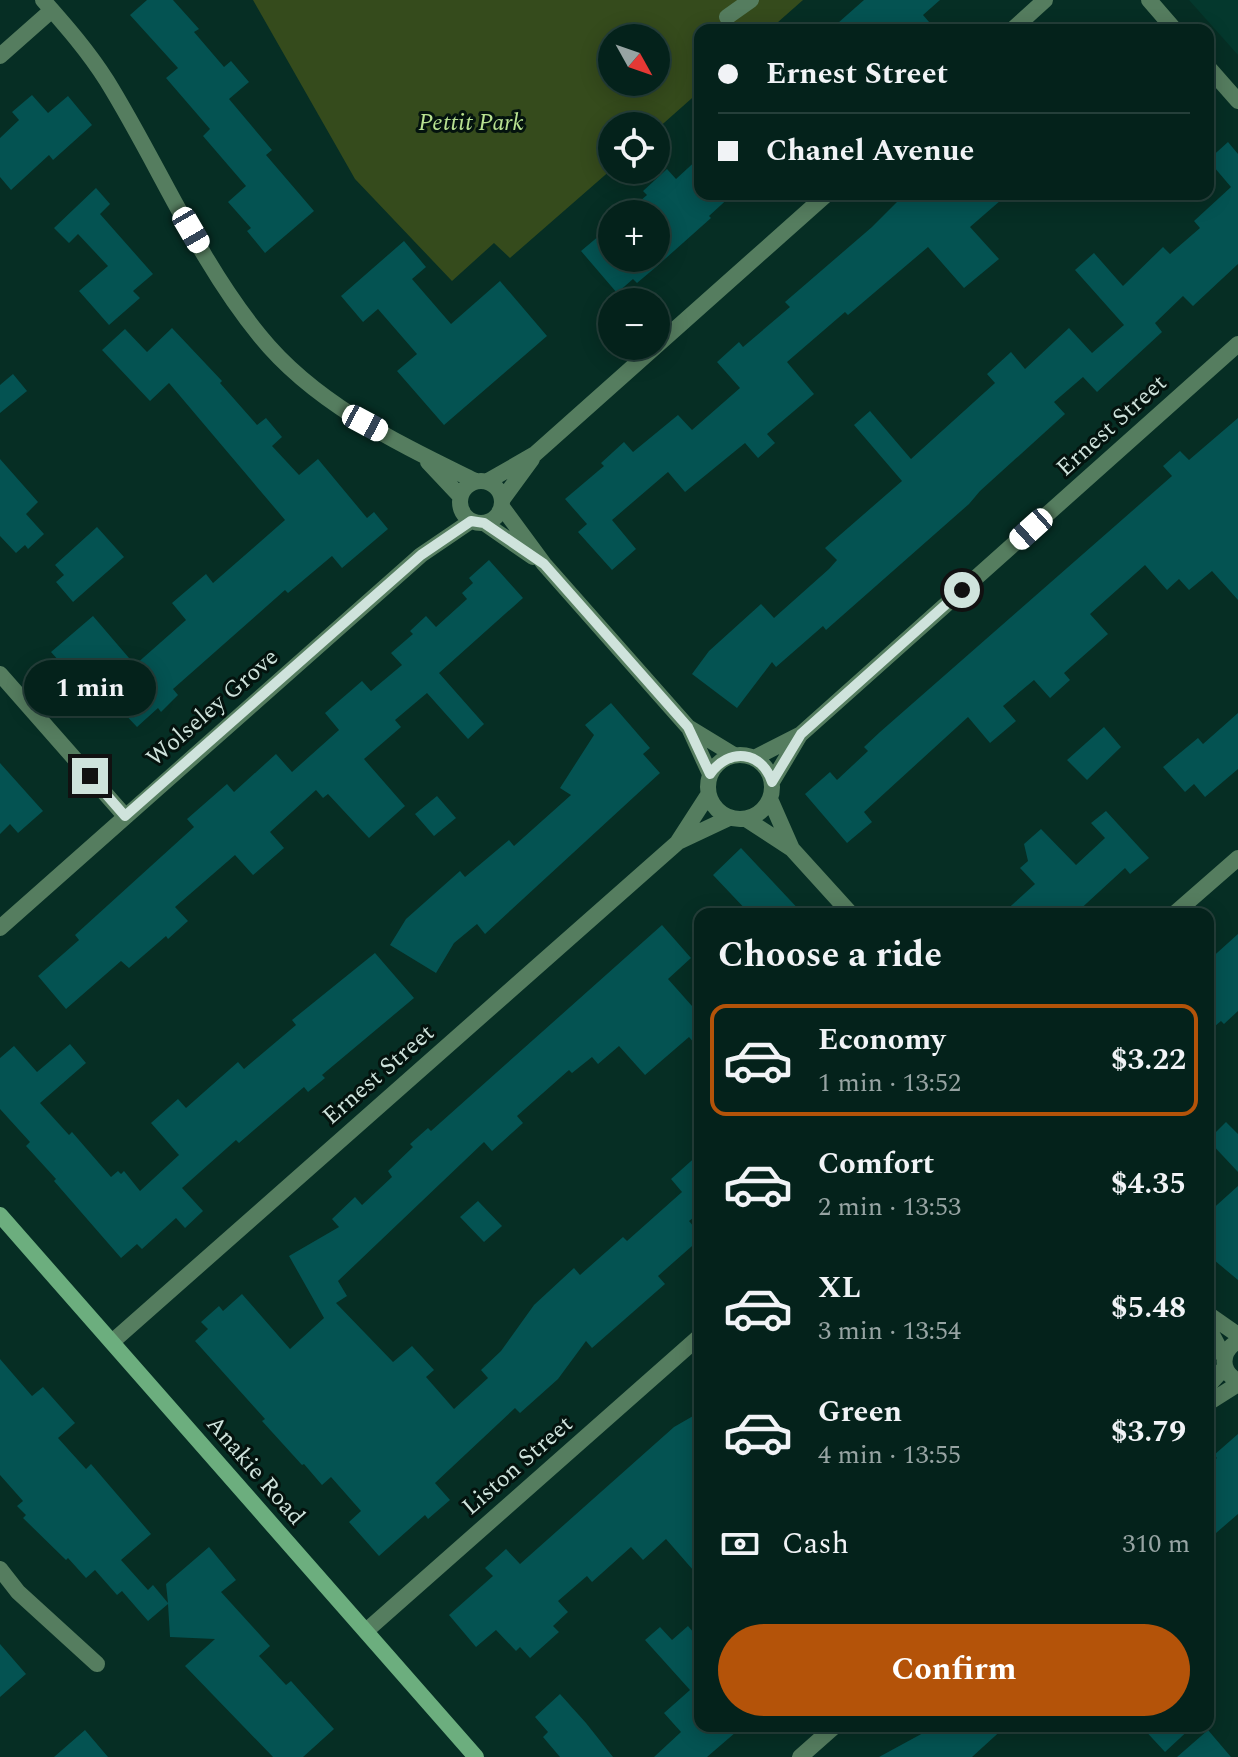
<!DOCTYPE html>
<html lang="en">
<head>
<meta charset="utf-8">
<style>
	:root { --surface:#04221b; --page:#0d2a24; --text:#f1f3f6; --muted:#97a4a3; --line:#253f3a; --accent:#b45309 }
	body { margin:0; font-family:Spectral,serif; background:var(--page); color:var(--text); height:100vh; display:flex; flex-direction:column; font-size:30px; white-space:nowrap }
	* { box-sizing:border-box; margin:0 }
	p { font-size:26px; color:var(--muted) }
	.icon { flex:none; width:44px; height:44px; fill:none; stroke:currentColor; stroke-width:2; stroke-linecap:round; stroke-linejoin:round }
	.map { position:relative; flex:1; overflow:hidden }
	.details { position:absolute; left:694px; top:908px; width:520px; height:824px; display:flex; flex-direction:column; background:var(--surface); border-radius:16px; box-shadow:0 4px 20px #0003,0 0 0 2px var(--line) }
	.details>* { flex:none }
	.top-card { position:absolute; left:694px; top:24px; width:520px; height:176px; border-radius:16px; box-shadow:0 4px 20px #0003,0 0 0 2px var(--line); display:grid; align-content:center; height:176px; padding:0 24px; background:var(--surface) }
	.needle { width:52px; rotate:130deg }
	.tools { position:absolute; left:598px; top:24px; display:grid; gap:16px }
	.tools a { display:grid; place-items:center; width:72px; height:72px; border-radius:50%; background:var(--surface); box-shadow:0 4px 20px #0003,0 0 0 2px var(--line); font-size:40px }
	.end { position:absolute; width:36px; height:36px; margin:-18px; border:10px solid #cfe3dc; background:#111; box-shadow:0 0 0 4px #111 }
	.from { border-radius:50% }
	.bubble { position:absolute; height:56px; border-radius:28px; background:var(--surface); box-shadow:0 4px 20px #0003,0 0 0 2px var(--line); font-size:26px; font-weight:700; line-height:56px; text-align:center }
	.car { position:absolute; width:24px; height:48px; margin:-24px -12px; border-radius:10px; box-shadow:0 0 6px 2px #0007; background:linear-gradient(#fff 24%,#345 0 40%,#fff 0 76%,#345 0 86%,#fff 0) }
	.top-card b { display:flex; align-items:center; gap:28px; height:76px; font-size:30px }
	.top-card b+b { border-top:2px solid var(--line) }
	.top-card i { width:20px; height:20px; background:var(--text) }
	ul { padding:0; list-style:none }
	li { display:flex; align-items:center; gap:24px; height:112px; margin:0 16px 12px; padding:0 8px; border:4px solid transparent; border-radius:16px }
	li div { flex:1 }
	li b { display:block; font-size:30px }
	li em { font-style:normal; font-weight:700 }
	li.selected { border-color:var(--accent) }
	li>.icon { width:72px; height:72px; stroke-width:1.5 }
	h2 { padding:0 24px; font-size:36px; line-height:96px }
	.pay { display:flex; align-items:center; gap:20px; height:88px; padding:0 24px; font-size:30px }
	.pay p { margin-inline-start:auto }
	.primary-button { display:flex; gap:16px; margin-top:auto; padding:16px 24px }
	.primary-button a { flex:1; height:92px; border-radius:48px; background:var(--accent); color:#fff; font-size:32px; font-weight:700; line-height:92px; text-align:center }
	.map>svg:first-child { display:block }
</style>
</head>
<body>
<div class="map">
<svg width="1238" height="1757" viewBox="0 0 1238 1757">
	<rect width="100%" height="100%" fill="#062e24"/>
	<path fill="#04382d" d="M 1189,0 L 1238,0 L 1238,55 Z"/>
	<path fill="#354b1c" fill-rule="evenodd" d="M 253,0 L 803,0 L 769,30 L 700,30 L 700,91 L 656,130 L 656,126 L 612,126 L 612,169 L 510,258 L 494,243 L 452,281 L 355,179 ZM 612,38 L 656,38 L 656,82 L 612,82 Z"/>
	<path fill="#045352" d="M 147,0 L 173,0 L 199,29 L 194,32 L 224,67 L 231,61 L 249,82 L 229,99 L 272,150 L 266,155 L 314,211 L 265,253 L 247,231 L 251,228 L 228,202 L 246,186 L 203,136 L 210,129 L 166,78 L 178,68 L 130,15 Z
		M 864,0 L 940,0 L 923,15 L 936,30 L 830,30 Z
		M 32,95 L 48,113 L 68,96 L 92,125 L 53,160 L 49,155 L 11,190 L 0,177 L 0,138 L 19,120 L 12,112 Z
		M 1228,142 L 1238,154 L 1238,264 L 1193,306 L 1183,296 L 1155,323 L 1162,332 L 1097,392 L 1083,377 L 1054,402 L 1065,414 L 980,491 L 969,504 L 826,630 L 823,626 L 776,667 L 772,662 L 737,708 L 692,674 L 709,651 L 761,604 L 774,618 L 829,569 L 837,560 L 825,548 L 902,481 L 854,425 L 870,411 L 911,459 L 995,383 L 987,374 L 1011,352 L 1025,369 L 1069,328 L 1092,353 L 1124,325 L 1075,270 L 1094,253 L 1123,286 L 1163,247 L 1170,254 L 1200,228 L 1194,221 L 1231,187 L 1208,160 Z
		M 700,157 L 700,194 L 733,194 L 709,216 L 711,218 L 656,267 L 637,283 L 633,279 L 617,293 L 581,251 L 612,225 L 612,258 L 656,258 L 656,214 L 625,214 L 647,195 L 643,191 L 667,169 L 676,179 Z
		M 96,188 L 110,204 L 100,214 L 153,274 L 133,291 L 140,298 L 109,325 L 79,291 L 108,266 L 78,234 L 69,243 L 54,228 Z
		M 905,194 L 1008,194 L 970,227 L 999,259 L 964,288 L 928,247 L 848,315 L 845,312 L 787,362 L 814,394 L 767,434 L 775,443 L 758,458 L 745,443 L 685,492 L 668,472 L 612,520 L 636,549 L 612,570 L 578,532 L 587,524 L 565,499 L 604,466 L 601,463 L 624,442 L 633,452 L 678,415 L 692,430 L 740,388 L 717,362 L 739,342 L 743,347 L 790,307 L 785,302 L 872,227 Z
		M 404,241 L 426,267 L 412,279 L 451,324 L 500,281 L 547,336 L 444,425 L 397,371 L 417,354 L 378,309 L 363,322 L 341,296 Z
		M 172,328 L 222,381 L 220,383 L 257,425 L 266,418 L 282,437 L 272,446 L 299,475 L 318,459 L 367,518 L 374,512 L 388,529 L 342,568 L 332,556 L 288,593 L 285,590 L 173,689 L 178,695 L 161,712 L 158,708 L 137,727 L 120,709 L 110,718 L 51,652 L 93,616 L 135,665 L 186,620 L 172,603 L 206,574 L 213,583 L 285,520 L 169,383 L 150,401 L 102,350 L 125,329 L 147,352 Z
		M 13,374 L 27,391 L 0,413 L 0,385 Z
		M 1238,418 L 1238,600 L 1212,571 L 1189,590 L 1179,579 L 1167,590 L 1145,565 L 1090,614 L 1108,634 L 1064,673 L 1070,680 L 1050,698 L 1034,680 L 1003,706 L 1016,721 L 990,743 L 968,717 L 864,812 L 872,822 L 847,843 L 805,794 L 830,772 L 837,780 L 868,751 L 864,747 L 880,732 L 1172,476 L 1163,466 L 1180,451 L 1189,460 Z
		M 0,459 L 38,502 L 26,514 L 44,534 L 28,549 L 25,545 L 16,553 L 0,536 Z
		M 97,527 L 124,557 L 73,602 L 56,582 L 64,575 L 55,565 Z
		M 489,560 L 523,598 L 439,673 L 484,724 L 468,739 L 427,693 L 395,720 L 401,727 L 364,759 L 405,806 L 369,838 L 328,794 L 323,798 L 316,790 L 270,832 L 284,848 L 253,875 L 235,855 L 175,907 L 188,921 L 168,939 L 166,936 L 129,968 L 121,961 L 66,1009 L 38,976 L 79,940 L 75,935 L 194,827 L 187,819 L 227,784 L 234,792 L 276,754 L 292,772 L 339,730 L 325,713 L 362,681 L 371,691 L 402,665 L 391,653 L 413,634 L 410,631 L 426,616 L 436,627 L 467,599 L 462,593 L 473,583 L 469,578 Z
		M 611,703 L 650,748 L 643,754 L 660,773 L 485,934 L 477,924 L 454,943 L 436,973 L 390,945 L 406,919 L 460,871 L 465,877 L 509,840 L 514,846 L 571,795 L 560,788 L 594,735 L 585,725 Z
		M 1238,713 L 1238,769 L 1205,797 L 1194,784 L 1185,792 L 1163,767 L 1198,738 L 1203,744 Z
		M 1104,727 L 1121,747 L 1087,780 L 1067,760 Z
		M 0,763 L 43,811 L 18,833 L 10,824 L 0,834 Z
		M 437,796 L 456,818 L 434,836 L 415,814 Z
		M 1106,811 L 1149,858 L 1130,874 L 1125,868 L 1075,914 L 1002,914 L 1035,884 L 1020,868 L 1028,861 L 1024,844 L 1041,829 L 1076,865 L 1105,838 L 1091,823 Z
		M 741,848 L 803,914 L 750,914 L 713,875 Z
		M 662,925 L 691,958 L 668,979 L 700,1015 L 700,1050 L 689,1037 L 645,1075 L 619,1046 L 598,1064 L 592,1057 L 572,1073 L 569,1070 L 517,1116 L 523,1123 L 492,1151 L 484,1142 L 338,1281 L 347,1296 L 336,1303 L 393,1362 L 412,1346 L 434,1370 L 426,1377 L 454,1409 L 488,1378 L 481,1370 L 501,1351 L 534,1305 L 574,1268 L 580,1275 L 623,1237 L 627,1241 L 682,1192 L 671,1179 L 700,1153 L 700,1213 L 689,1221 L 700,1234 L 700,1239 L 658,1276 L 665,1284 L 592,1348 L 586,1341 L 558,1379 L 520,1413 L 515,1408 L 435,1483 L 450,1500 L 428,1519 L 425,1515 L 379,1556 L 349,1522 L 361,1511 L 331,1477 L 322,1485 L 304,1464 L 302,1465 L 262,1421 L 265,1419 L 195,1341 L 208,1329 L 201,1322 L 219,1306 L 223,1311 L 242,1294 L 290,1349 L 324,1318 L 289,1256 L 339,1227 L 332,1219 L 355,1197 L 362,1205 L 392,1177 L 388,1171 L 413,1147 L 410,1144 L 428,1128 L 431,1131 Z
		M 1238,934 L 1238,1011 L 1224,1024 L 1221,1021 L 1208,1032 L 1208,961 Z
		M 375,953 L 414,998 L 322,1075 L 325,1078 L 308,1092 L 304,1087 L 239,1143 L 236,1140 L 182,1188 L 203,1211 L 185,1228 L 176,1218 L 142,1249 L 137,1244 L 121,1258 L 54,1181 L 56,1179 L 26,1146 L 30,1142 L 0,1109 L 0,1058 L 14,1046 L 37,1072 L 70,1044 L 86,1063 L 40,1103 L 69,1135 L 72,1132 L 111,1177 L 118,1171 L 121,1174 L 124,1171 L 140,1191 L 179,1155 L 151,1123 L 178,1099 L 186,1108 L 238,1062 L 244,1069 L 296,1025 L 292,1020 Z
		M 1226,1122 L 1238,1134 L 1238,1172 L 1208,1140 Z
		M 1238,1186 L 1238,1280 L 1208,1255 L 1208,1213 Z
		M 478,1201 L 502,1226 L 484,1242 L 460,1217 Z
		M 0,1359 L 32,1396 L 43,1387 L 75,1423 L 58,1438 L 86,1469 L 91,1464 L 151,1534 L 121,1560 L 148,1590 L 153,1585 L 168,1603 L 166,1584 L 209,1547 L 236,1580 L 221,1592 L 270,1646 L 259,1656 L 286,1685 L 291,1681 L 334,1729 L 303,1757 L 273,1757 L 185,1666 L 215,1639 L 170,1637 L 168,1604 L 148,1621 L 122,1591 L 117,1595 L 95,1570 L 86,1578 L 68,1558 L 66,1560 L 23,1518 L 26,1515 L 17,1506 L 23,1501 L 0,1475 Z
		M 700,1412 L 700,1578 L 666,1539 L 643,1560 L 631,1547 L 592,1582 L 587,1576 L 558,1601 L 568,1612 L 553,1626 L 559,1632 L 530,1658 L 520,1647 L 516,1651 L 496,1630 L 476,1647 L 449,1615 L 493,1576 L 485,1568 L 506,1549 L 520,1564 L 674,1427 Z
		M 1238,1434 L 1238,1514 L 1208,1540 L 1208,1465 L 1217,1458 L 1214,1455 Z
		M 688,1626 L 700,1640 L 700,1726 L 743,1726 L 707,1757 L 654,1757 L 681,1732 L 664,1713 L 690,1690 L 645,1640 L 660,1627 L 672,1640 Z
		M 0,1644 L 26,1674 L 0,1697 Z
		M 560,1694 L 586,1723 L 613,1757 L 560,1757 L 543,1737 L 548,1732 L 535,1717 Z
		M 936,1726 L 1006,1726 L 972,1757 L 879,1757 Z
		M 1141,1726 L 1193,1726 L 1165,1752 Z
		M 85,1730 L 108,1757 L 54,1757 Z
		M 1208,1730 L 1231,1757 L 1177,1757 Z"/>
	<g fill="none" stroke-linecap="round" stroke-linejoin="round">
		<path stroke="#557d5f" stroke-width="16" d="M 727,17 L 751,0"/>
		<path stroke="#557d5f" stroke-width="16" d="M 43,0 C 66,26 88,51 107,81 C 159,165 197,259 260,336 C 315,404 398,443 475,481
			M 1149,0 L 1175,30
			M 1012,30 L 1045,0
			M 0,56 L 52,10
			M 1208,67 L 1238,101
			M 428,462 L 460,496
			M460 502a21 21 0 1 1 42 0a21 21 0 1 1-42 0Z
			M 488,481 L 535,454 L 827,194
			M 502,500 L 532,459
			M 502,507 L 544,564 L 688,727 L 734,755
			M 484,523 L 533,557
			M 0,674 L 125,816
			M 689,728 L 710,774
			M708 787a32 32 0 1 1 64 0a32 32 0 1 1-64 0Z
			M 754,758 L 801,734 L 1238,344
			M 772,782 L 800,735
			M 770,799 L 792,849
			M 746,819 L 792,849 L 851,914
			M 678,842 L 729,818
			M 1174,914 L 1238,858
			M 0,928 L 421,555 L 471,521
			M 1208,1314 L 1238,1335
			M 1208,1327 L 1224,1357
			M 1238,1341 C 1220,1352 1220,1371 1238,1381
			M 112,1342 L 677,843 L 708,795
			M 1208,1386 L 1225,1367
			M 1208,1403 L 1238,1384
			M 0,1569 L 18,1592 L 97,1664
			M 366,1631 L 700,1336
			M 800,1757 L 835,1726"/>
		<path stroke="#6cae7e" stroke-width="16" d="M 0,1215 L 476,1757"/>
	</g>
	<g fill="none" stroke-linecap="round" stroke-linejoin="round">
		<path stroke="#cfe3dc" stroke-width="10" d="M 90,776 L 125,816 L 421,555 L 471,521 L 484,523 L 544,564 L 688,727 L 710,774 C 729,747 762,751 772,782 L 801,734 L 962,590"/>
	</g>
	<g text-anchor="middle" stroke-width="6" stroke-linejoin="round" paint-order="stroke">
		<g font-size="24" font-style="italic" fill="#b8e191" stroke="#04130e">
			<text x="471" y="130">Pettit Park</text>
		</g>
		<g font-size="24" fill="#cfe3dc" stroke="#04130e">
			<text transform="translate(1111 425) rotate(-42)" y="8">Ernest Street</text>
			<text transform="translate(212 707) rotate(-41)" y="8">Wolseley Grove</text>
			<text transform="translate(378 1074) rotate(-41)" y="8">Ernest Street</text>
			<text transform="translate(517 1465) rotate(-41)" y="8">Liston Street</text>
			<text transform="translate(256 1470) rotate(49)" y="8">Anakie Road</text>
		</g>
	</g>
</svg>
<div class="tools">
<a><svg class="needle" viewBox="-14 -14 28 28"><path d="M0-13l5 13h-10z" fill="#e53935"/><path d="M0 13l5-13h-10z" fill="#97a4a3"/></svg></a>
<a><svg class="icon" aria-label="locate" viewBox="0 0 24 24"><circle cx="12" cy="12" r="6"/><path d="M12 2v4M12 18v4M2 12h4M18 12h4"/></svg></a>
<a>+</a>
<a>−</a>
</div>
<i class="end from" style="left:962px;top:590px"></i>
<i class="end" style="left:90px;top:776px"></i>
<div class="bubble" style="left:24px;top:660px;width:132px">1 min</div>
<i class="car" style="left:191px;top:230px;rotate:150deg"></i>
<i class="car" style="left:365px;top:423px;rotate:118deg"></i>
<i class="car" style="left:1031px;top:529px;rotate:228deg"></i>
<div class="top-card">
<b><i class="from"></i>Ernest Street</b>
<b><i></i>Chanel Avenue</b>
</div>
<section class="details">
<h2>Choose a ride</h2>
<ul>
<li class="selected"><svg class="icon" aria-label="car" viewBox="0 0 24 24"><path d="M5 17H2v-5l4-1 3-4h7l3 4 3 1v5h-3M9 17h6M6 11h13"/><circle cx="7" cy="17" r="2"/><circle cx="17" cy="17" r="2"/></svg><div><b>Economy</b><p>1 min · 13:52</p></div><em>$3.22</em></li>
<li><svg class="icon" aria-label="car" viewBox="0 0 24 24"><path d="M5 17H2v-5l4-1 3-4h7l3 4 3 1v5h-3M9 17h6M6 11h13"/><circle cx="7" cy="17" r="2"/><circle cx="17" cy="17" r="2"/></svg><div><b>Comfort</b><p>2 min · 13:53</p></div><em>$4.35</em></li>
<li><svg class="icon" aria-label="car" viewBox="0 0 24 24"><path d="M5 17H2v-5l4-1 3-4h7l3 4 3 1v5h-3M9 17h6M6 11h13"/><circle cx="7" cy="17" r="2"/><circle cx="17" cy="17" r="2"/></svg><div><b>XL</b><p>3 min · 13:54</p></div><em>$5.48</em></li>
<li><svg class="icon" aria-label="car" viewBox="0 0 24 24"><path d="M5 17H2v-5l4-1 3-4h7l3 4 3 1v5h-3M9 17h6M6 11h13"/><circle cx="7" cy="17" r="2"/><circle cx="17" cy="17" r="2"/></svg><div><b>Green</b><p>4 min · 13:55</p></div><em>$3.79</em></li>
</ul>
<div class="pay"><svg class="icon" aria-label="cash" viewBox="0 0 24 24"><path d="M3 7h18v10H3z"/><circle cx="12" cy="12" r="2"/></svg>Cash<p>310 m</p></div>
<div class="primary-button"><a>Confirm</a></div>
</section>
</div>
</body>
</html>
